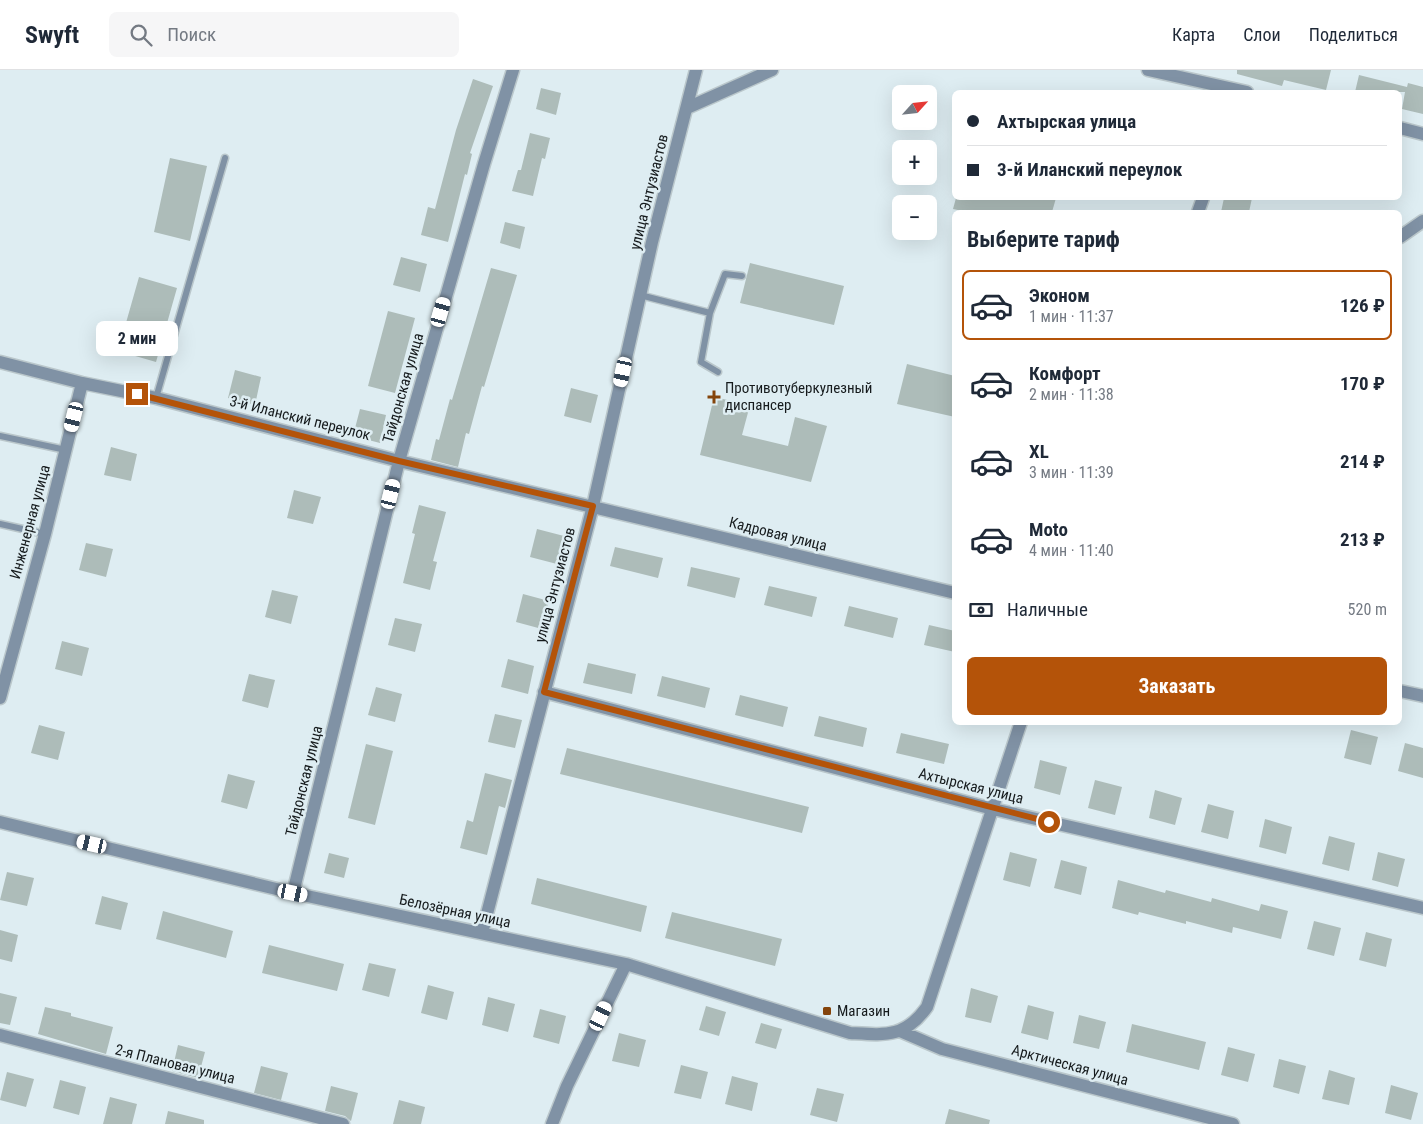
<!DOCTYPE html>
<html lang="ru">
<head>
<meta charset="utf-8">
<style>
	:root { --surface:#fff; --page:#f6f6f7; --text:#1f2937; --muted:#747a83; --line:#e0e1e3; --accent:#b45309 }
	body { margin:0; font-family:"Roboto Condensed",sans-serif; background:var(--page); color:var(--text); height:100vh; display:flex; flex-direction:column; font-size:19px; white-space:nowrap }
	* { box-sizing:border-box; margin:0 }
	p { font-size:16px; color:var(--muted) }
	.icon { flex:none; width:28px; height:28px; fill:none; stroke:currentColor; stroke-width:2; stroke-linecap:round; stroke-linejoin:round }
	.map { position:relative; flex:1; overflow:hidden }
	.panel { position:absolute; left:952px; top:140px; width:450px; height:515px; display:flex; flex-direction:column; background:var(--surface); border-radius:8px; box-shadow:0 5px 20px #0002 }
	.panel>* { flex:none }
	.guide { position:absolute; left:952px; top:20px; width:450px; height:110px; border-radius:8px; box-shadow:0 5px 20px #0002; display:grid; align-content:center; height:110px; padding:0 15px; background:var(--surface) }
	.needle { width:32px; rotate:63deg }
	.tools { position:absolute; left:892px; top:15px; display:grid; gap:10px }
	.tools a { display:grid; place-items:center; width:45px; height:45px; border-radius:8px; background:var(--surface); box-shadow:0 5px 20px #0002; font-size:25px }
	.end { position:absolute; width:22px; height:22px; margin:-11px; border:6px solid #b45309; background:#fff; box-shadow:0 0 0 2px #fff }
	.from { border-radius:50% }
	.bubble { position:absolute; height:35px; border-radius:8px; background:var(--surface); box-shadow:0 5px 20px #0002; font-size:16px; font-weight:700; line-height:35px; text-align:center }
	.car { position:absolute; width:15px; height:30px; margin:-15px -8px; border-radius:6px; box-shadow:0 0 4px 1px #0007; background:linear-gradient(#fff 24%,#345 0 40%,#fff 0 76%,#345 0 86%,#fff 0) }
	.guide b { display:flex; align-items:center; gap:18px; height:48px; font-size:19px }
	.guide b+b { border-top:1px solid var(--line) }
	.guide i { width:12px; height:12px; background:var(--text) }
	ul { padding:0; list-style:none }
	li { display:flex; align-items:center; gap:15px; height:70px; margin:0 10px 8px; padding:0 5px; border:2px solid transparent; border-radius:8px }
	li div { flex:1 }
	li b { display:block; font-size:19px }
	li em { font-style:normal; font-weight:700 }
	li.on { border-color:var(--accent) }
	li>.icon { width:45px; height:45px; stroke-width:1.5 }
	h2 { padding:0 15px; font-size:22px; line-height:60px }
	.pay { display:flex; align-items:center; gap:12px; height:55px; padding:0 15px; font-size:19px }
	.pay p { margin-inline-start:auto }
	.action { display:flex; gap:10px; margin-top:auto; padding:10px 15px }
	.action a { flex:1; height:58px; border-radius:8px; background:var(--accent); color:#fff; font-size:20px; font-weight:700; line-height:58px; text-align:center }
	header { display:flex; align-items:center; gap:30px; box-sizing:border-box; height:70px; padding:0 25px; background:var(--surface); border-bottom:1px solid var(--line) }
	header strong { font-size:24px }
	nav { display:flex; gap:28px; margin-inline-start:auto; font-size:18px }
	.search { width:350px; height:45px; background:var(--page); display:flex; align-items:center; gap:12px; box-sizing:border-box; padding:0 18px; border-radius:8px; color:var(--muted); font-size:19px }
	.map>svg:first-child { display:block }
</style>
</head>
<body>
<header>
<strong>Swyft</strong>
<div class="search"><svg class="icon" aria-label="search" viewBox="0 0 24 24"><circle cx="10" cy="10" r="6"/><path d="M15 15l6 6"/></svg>Поиск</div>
<nav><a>Карта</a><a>Слои</a><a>Поделиться</a></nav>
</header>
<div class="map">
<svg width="1423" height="1054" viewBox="0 0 1423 1054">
	<rect width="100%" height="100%" fill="#deedf2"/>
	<path fill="#adbcb9" d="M 1237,0 L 1331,0 L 1326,20 L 1284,10 L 1282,16 L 1237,4 Z
		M 1359,5 L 1407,17 L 1408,13 L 1423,17 L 1423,44 L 1402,39 L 1405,22 L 1355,22 Z
		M 473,9 L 493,16 L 470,83 L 472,84 L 467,105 L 465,104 L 448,172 L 421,165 L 428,137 L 435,139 L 456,60 Z
		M 541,18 L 561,23 L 556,45 L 536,39 Z
		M 530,63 L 550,68 L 545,89 L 542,88 L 533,126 L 512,121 L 518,100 L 521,100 Z
		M 170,88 L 207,96 L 190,171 L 154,162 Z
		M 956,128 L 1056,128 L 1052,142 L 967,142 L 953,139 Z
		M 1224,128 L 1252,128 L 1249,142 L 1221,142 Z
		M 505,152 L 525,157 L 520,179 L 500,173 Z
		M 401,187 L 427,194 L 420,222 L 393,215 Z
		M 750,193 L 844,216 L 834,255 L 740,233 Z
		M 491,198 L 517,205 L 484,317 L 482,316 L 469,364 L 466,363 L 458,397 L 431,390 L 436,369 L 439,370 L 450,329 L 452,330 Z
		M 139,207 L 177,218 L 156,292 L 118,281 Z
		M 388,241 L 415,248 L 395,323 L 368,316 Z
		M 907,294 L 955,306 L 955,347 L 897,334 Z
		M 235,300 L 261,307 L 255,335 L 228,328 Z
		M 571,318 L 598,325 L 591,353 L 564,346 Z
		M 714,327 L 750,335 L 742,365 L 788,376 L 795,347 L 827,356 L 811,412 L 700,385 Z
		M 360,339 L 386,345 L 380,373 L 353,366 Z
		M 111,377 L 137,384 L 131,411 L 104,405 Z
		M 294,420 L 321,427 L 313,454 L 287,448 Z
		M 419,435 L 446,442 L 433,491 L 437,492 L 430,520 L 403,513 L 415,464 L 412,463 Z
		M 537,459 L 564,466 L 557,494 L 530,487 Z
		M 86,473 L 113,479 L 106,507 L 79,500 Z
		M 615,477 L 663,488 L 658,508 L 610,496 Z
		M 691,497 L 740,508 L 735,528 L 687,516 Z
		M 769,516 L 817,527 L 812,547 L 764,535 Z
		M 272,520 L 298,526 L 291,554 L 265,547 Z
		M 523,524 L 549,531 L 542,559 L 516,552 Z
		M 849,536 L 898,548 L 893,568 L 844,556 Z
		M 395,548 L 422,554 L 415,582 L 388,575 Z
		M 929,555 L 955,561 L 955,582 L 924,575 Z
		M 62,571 L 89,578 L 82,606 L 55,599 Z
		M 508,589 L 534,596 L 528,624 L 501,617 Z
		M 588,593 L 636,604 L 632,624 L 583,613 Z
		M 249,604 L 275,610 L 268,638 L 242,631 Z
		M 662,606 L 710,618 L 705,638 L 657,626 Z
		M 376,617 L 402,624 L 395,652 L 368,645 Z
		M 740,625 L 788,637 L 783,657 L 735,645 Z
		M 495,644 L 522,650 L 515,678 L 488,672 Z
		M 819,646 L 867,658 L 863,677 L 814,666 Z
		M 39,655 L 65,662 L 58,690 L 31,683 Z
		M 1351,660 L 1378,667 L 1371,695 L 1344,688 Z
		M 901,663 L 949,674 L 944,694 L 896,683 Z
		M 1405,673 L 1423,678 L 1423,708 L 1398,701 Z
		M 366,674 L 393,681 L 375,755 L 348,748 Z
		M 567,678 L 809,737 L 802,763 L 560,704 Z
		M 1040,690 L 1067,697 L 1060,725 L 1034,718 Z
		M 485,703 L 512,710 L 505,738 L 499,736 L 487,785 L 460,778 L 467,750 L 473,752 Z
		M 228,704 L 255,711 L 247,739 L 221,732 Z
		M 1095,710 L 1122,717 L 1115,745 L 1088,738 Z
		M 1155,720 L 1182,728 L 1175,755 L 1149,748 Z
		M 1208,734 L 1234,741 L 1228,769 L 1201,762 Z
		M 1265,749 L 1292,757 L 1286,784 L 1259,777 Z
		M 1329,766 L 1355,773 L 1349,801 L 1322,794 Z
		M 1010,782 L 1037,789 L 1030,817 L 1003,810 Z
		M 1378,782 L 1405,789 L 1398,817 L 1372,810 Z
		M 329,783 L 349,788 L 344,808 L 324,803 Z
		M 1061,790 L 1087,797 L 1081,825 L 1054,818 Z
		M 7,802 L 34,808 L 27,836 L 0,830 Z
		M 537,808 L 647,836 L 641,862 L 531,834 Z
		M 1118,810 L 1165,823 L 1166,820 L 1211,832 L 1212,828 L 1259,841 L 1261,834 L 1288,841 L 1281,869 L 1233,857 L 1232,863 L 1186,851 L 1186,854 L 1139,842 L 1138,845 L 1112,838 Z
		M 102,826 L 128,833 L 121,860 L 95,854 Z
		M 163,841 L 233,861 L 226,888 L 156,869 Z
		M 672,842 L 782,869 L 775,896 L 665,868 Z
		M 1314,851 L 1341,858 L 1334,886 L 1307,879 Z
		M 0,860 L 18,865 L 12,892 L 0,889 Z
		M 1366,862 L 1392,869 L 1386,897 L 1359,890 Z
		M 269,875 L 344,894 L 337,921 L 262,903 Z
		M 369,893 L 396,899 L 389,927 L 362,920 Z
		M 428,915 L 454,922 L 447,950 L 421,943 Z
		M 971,918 L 998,926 L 991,953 L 965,947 Z
		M 0,923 L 17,927 L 10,955 L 0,953 Z
		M 488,927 L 515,934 L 508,962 L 482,955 Z
		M 1028,935 L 1054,942 L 1048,970 L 1021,963 Z
		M 706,936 L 726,942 L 719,966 L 699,960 Z
		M 45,937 L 71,943 L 71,946 L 113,957 L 106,984 L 38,964 Z
		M 540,939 L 566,946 L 559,974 L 533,967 Z
		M 1079,945 L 1106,952 L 1099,979 L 1073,973 Z
		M 761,953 L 782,959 L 776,979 L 755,973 Z
		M 1132,954 L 1206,972 L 1199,1000 L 1126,982 Z
		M 619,963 L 646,970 L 639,997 L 612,991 Z
		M 178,975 L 205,982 L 198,1008 L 172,1001 Z
		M 1228,977 L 1255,984 L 1248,1012 L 1221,1005 Z
		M 1279,989 L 1306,996 L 1299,1024 L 1273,1017 Z
		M 681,995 L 708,1002 L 701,1029 L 674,1023 Z
		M 261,996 L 288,1003 L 281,1030 L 254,1023 Z
		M 1329,1000 L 1355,1008 L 1349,1035 L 1322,1029 Z
		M 7,1002 L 34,1009 L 26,1037 L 0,1030 Z
		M 732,1006 L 758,1013 L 752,1041 L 725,1034 Z
		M 60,1010 L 86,1017 L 79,1045 L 53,1038 Z
		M 1391,1015 L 1418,1023 L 1411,1050 L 1385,1043 Z
		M 331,1016 L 358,1023 L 351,1051 L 345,1046 L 325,1041 Z
		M 817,1018 L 844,1024 L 837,1052 L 810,1045 Z
		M 110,1027 L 137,1034 L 132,1054 L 103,1054 Z
		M 399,1030 L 425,1037 L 421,1054 L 393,1054 Z
		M 949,1039 L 990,1050 L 989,1054 L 945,1054 Z
		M 168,1041 L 204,1050 L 204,1054 L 165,1054 Z"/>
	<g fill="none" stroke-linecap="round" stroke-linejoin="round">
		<defs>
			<path id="service" d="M 640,225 L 710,243 L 701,292 L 718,302
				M 710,243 L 725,204 L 742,206
				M 156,328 L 225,88
				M 0,366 L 66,380
				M 0,454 L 45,464"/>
			<path id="minor" d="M 1148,0 L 1247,22
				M 687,38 L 772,0
				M 1400,58 L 1423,64
				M 1198,142 L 1203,128
				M 1400,167 L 1423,151
				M 0,292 L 82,313 L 156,328 L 399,391 L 955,523
				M 1400,621 L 1423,626
				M 544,622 L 993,739 L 1423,838
				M 0,628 L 45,464 L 82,313
				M 0,752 L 293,823 L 626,894 L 850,963 C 885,965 905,968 927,937 L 1021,652
				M 293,823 L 399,391 L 484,94 L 513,0
				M 482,863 L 593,436 L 652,172 L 696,0
				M 900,961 L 942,979 L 1233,1054
				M 0,965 L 343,1054
				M 552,1054 L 567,1016 L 626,894"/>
		</defs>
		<use href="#service" stroke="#bac7cb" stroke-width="9"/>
		<use href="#minor" stroke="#bac7cb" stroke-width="15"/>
		<use href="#service" stroke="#8092a5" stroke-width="6"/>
		<use href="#minor" stroke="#8092a5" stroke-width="12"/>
	</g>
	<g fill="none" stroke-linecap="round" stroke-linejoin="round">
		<path stroke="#b45309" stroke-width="6" d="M 137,324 L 399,391 L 593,436 L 544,622 L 1049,752"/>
	</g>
	<g fill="#84440b" stroke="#deedf2" stroke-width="2">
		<path d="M711.5 319.5h5v5h5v5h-5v5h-5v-5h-5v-5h5z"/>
		<rect x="822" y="936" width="10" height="10" rx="2.5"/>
	</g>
	<g text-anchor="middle" stroke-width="5" stroke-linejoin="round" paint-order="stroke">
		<g font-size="15" fill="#151a1c" stroke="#deedf2">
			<text transform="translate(649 122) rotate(-76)" y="5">улица Энтузиастов</text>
			<text transform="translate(403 318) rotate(-74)" y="5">Тайдонская улица</text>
			<text transform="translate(300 348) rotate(14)" y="5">3-й Иланский переулок</text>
			<text transform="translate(30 452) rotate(-75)" y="5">Инженерная улица</text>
			<text transform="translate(778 464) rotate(14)" y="5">Кадровая улица</text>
			<text transform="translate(555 515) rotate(-75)" y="5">улица Энтузиастов</text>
			<text transform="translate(304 711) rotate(-76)" y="5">Тайдонская улица</text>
			<text transform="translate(971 716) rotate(14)" y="5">Ахтырская улица</text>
			<text transform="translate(455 841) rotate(12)" y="5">Белозёрная улица</text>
			<text transform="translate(175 994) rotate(14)" y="5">2-я Плановая улица</text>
			<text transform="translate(1070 995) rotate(15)" y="5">Арктическая улица</text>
		</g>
		<g font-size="15" fill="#151a1c" stroke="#deedf2" text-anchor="start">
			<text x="725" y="323">Противотуберкулезный<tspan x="725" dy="17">диспансер</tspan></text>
			<text x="837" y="946">Магазин</text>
		</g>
	</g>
</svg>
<div class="tools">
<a><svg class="needle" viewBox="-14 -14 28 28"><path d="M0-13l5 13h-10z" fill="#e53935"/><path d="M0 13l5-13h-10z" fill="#747a83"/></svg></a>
<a>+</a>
<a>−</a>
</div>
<i class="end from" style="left:1049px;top:752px"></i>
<i class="end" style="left:137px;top:324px"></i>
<div class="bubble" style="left:96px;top:251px;width:82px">2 мин</div>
<i class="car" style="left:441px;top:242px;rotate:16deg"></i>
<i class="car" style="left:623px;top:302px;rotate:192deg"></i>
<i class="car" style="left:74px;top:347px;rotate:194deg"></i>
<i class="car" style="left:391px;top:424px;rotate:14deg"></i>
<i class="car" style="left:92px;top:774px;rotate:283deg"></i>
<i class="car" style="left:293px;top:823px;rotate:102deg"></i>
<i class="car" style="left:601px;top:946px;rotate:25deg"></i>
<div class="guide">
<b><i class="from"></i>Ахтырская улица</b>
<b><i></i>3-й Иланский переулок</b>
</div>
<section class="panel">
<h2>Выберите тариф</h2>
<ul>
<li class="on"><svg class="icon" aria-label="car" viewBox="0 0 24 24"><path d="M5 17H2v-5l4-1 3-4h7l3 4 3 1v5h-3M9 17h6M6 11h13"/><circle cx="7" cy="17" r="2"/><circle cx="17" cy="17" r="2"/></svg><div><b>Эконом</b><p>1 мин · 11:37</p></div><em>126 ₽</em></li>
<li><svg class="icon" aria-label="car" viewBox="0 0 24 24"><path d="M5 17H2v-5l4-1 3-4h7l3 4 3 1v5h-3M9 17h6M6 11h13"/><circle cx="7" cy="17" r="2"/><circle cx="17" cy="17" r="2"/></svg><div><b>Комфорт</b><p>2 мин · 11:38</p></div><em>170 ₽</em></li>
<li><svg class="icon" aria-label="car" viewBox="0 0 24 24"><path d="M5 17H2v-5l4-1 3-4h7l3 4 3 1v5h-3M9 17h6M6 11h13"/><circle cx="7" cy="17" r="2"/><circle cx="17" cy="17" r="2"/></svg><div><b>XL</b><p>3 мин · 11:39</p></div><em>214 ₽</em></li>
<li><svg class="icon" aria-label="car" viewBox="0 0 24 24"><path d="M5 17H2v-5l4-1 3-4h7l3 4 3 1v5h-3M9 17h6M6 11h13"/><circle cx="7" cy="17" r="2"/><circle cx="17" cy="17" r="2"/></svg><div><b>Moto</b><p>4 мин · 11:40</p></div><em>213 ₽</em></li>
</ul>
<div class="pay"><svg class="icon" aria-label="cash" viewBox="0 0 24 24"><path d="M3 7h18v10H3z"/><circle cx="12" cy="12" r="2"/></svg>Наличные<p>520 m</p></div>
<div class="action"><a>Заказать</a></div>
</section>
</div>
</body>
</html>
